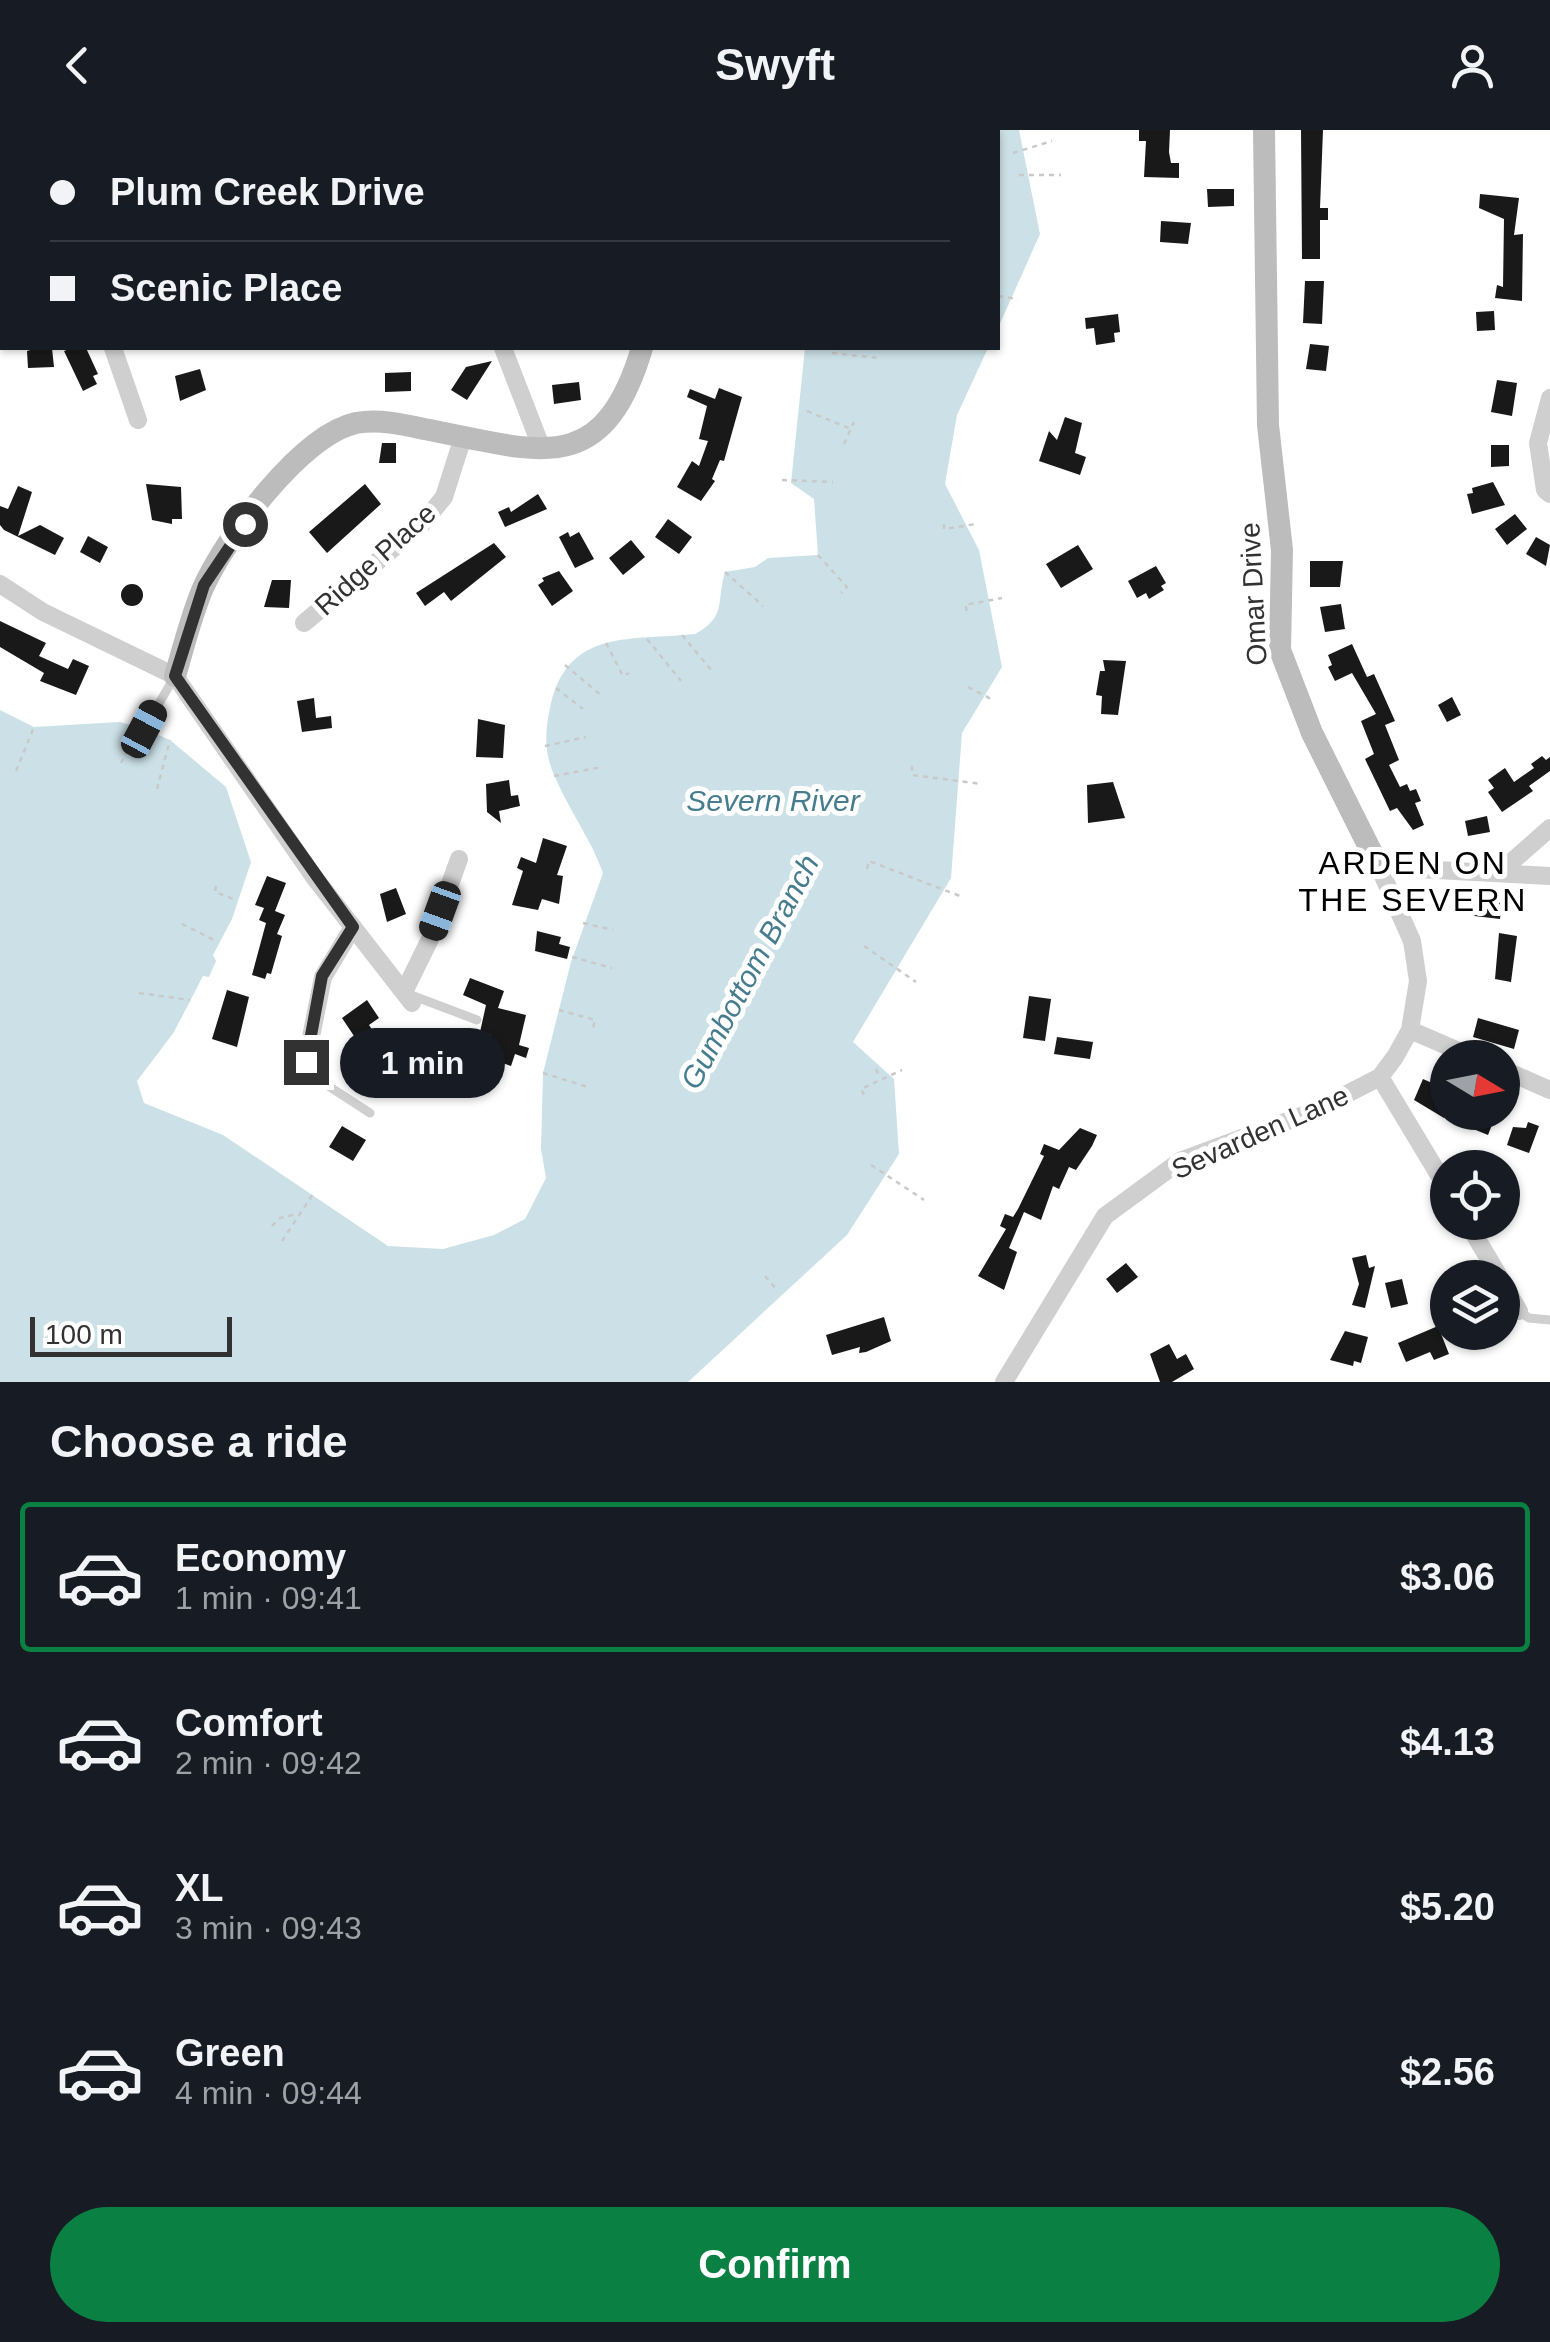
<!DOCTYPE html>
<html lang="en">
<head>
<meta charset="utf-8">
<style>
	:root { --surface:#171b24; --page:#242831; --text:#f1f3f6; --muted:#9ea1a6; --line:#363941; --accent:#0b8043 }
	body { margin:0; font-family:Helvetica,sans-serif; background:var(--page); color:var(--text); height:100vh; display:flex; flex-direction:column; font-size:38px; white-space:nowrap }
	* { box-sizing:border-box; margin:0 }
	p { font-size:32px; color:var(--muted) }
	.icon { flex:none; width:55px; height:55px; fill:none; stroke:currentColor; stroke-width:2; stroke-linecap:round; stroke-linejoin:round }
	.map { position:relative; height:1252px; overflow:hidden }
	.details { display:flex; flex-direction:column; background:var(--surface); flex:1 }
	.details>* { flex:none }
	.top-card { position:absolute; left:0px; top:0px; width:1000px; height:220px; box-shadow:0 2px 8px #0004; display:grid; align-content:center; height:220px; padding:0 50px; background:var(--surface) }
	.needle { width:65px; rotate:100deg }
	.fabs { position:absolute; left:1430px; top:910px; display:grid; gap:20px }
	.fabs a { display:grid; place-items:center; width:90px; height:90px; border-radius:50%; background:var(--surface); box-shadow:0 2px 8px #0004; font-size:50px }
	.scale { position:absolute; left:30px; bottom:25px; width:202px; box-sizing:border-box; padding-left:10px; border:5px solid #323232; border-top:0; font-size:28px; line-height:35px; white-space:nowrap; color:#323232; -webkit-text-stroke:8px #fff; paint-order:stroke }
	.end { position:absolute; width:45px; height:45px; margin:-22px; border:12px solid #323232; background:#fff; box-shadow:0 0 0 5px #fff }
	.from { border-radius:50% }
	.bubble { position:absolute; height:70px; border-radius:35px; background:var(--surface); box-shadow:0 2px 8px #0004; font-size:32px; font-weight:800; line-height:70px; text-align:center }
	.car { position:absolute; width:30px; height:60px; margin:-30px -15px; border-radius:12px; box-shadow:0 0 8px 2px #0007; background:linear-gradient(#222 24%,#8ab4d8 0 40%,#222 0 76%,#8ab4d8 0 86%,#222 0) }
	.top-card b { display:flex; align-items:center; gap:35px; height:95px; font-size:38px }
	.top-card b+b { border-top:2px solid var(--line) }
	.top-card i { width:25px; height:25px; background:var(--text) }
	ul { padding:0; list-style:none }
	li { display:flex; align-items:center; gap:30px; height:150px; margin:0 20px 15px; padding:0 30px; border:5px solid transparent; border-radius:10px }
	li div { flex:1 }
	li b { display:block; font-size:38px }
	li em { font-style:normal; font-weight:800 }
	li.active { border-color:var(--accent) }
	li>.icon { width:90px; height:90px; stroke-width:1.5 }
	h2 { padding:0 50px; font-size:45px; line-height:120px }
	.action { display:flex; gap:20px; margin-top:auto; padding:20px 50px }
	.action a { flex:1; height:115px; border-radius:60px; background:var(--accent); color:#fff; font-size:40px; font-weight:800; line-height:115px; text-align:center }
	header { display:flex; justify-content:space-between; align-items:center; height:130px; padding:0 50px; background:var(--surface); font-size:45px; font-weight:800 }
	.map>svg:first-child { display:block }
</style>
</head>
<body>
<header><svg class="icon" aria-label="back" viewBox="0 0 24 24"><path d="M15 5l-7 7 7 7"/></svg>Swyft<svg class="icon" aria-label="person" viewBox="0 0 24 24"><circle cx="12" cy="8" r="4"/><path d="M4 21q1-7 8-7t8 7"/></svg></header>
<div class="map">
<svg width="1550" height="1252" viewBox="0 0 1550 1252">
	<rect width="100%" height="100%" fill="#fff"/>
	<path fill="#cbe1e7" d="M 831,0 L 1019,0 L 1040,104 L 998,198 L 998,2 Z
		M 805,218 L 988,218 L 957,285 L 945,354 L 979,420 L 1002,537 L 962,603 L 951,748 L 853,912 L 894,949 L 899,1024 L 847,1105 L 688,1252 L 0,1252 L 0,580 L 34,597 L 120,592 L 144,599 L 170,610 L 226,657 L 251,732 L 232,789 L 213,825 L 216,831 L 209,847 L 203,846 L 174,902 L 137,951 L 144,973 L 223,1005 L 388,1116 L 443,1119 L 494,1105 L 525,1089 L 546,1048 L 541,1019 L 543,943 L 571,832 L 603,743 C 591,709 569,680 555,647 C 543,621 545,600 551,573 C 570,498 631,511 695,504 C 727,487 716,472 725,442 L 755,437 L 768,428 L 818,425 L 814,369 L 791,353 Z"/>
	<path fill="#191919" d="M 1139,0 L 1170,0 L 1169,22 L 1171,33 L 1179,33 L 1179,48 L 1144,47 L 1146,11 L 1139,11 Z
		M 1301,0 L 1323,0 L 1320,78 L 1328,78 L 1328,90 L 1320,90 L 1320,129 L 1302,129 Z
		M 1207,59 L 1234,59 L 1234,76 L 1208,77 Z
		M 1480,64 L 1519,68 L 1514,105 L 1523,104 L 1522,171 L 1495,168 L 1497,155 L 1503,157 L 1504,89 L 1479,78 Z
		M 1161,91 L 1191,93 L 1188,114 L 1160,112 Z
		M 1305,151 L 1324,151 L 1322,194 L 1303,193 Z
		M 1494,181 L 1495,200 L 1477,201 L 1476,182 Z
		M 1118,184 L 1120,202 L 1114,203 L 1115,212 L 1096,215 L 1094,198 L 1086,199 L 1085,188 Z
		M 1310,214 L 1329,216 L 1326,241 L 1306,239 Z
		M 37,218 L 52,218 L 54,237 L 28,238 L 27,221 Z
		M 72,218 L 86,218 L 98,244 L 93,246 L 97,254 L 83,261 L 64,221 Z
		M 492,231 L 467,270 L 451,260 L 466,237 Z
		M 200,239 L 206,260 L 180,271 L 175,246 Z
		M 411,242 L 411,261 L 385,262 L 385,243 Z
		M 1497,250 L 1517,253 L 1512,286 L 1491,282 Z
		M 579,252 L 581,270 L 554,274 L 552,255 Z
		M 719,258 L 742,267 L 724,331 L 720,330 L 712,349 L 715,351 L 701,371 L 677,357 L 692,331 L 699,336 L 708,311 L 699,309 L 707,276 L 687,267 L 690,259 L 715,269 Z
		M 1065,287 L 1082,293 L 1075,323 L 1086,327 L 1080,345 L 1039,331 L 1049,301 L 1057,310 Z
		M 382,313 L 396,313 L 396,333 L 379,333 Z
		M 1491,315 L 1509,315 L 1509,336 L 1491,337 Z
		M 1493,352 L 1505,375 L 1472,384 L 1467,364 L 1473,363 L 1472,358 Z
		M 146,354 L 181,357 L 182,389 L 172,389 L 172,394 L 152,390 Z
		M 365,354 L 381,374 L 327,423 L 309,402 Z
		M 18,356 L 32,362 L 18,406 L 40,395 L 64,408 L 55,425 L 4,400 L 0,395 L 0,376 L 8,379 Z
		M 538,364 L 547,379 L 505,397 L 498,382 L 509,377 L 511,382 Z
		M 1515,384 L 1527,399 L 1507,415 L 1495,399 Z
		M 668,389 L 692,407 L 679,424 L 655,407 Z
		M 568,402 L 570,407 L 579,402 L 594,429 L 575,438 L 559,407 Z
		M 88,406 L 108,417 L 100,433 L 80,422 Z
		M 1536,407 L 1550,415 L 1546,436 L 1526,424 Z
		M 631,410 L 645,427 L 623,445 L 609,428 Z
		M 494,413 L 506,427 L 451,471 L 444,462 L 425,476 L 416,463 Z
		M 1078,415 L 1093,439 L 1061,458 L 1046,434 Z
		M 1310,431 L 1343,431 L 1340,457 L 1310,457 Z
		M 1156,436 L 1166,453 L 1161,456 L 1164,460 L 1149,469 L 1146,463 L 1137,468 L 1128,451 Z
		M 559,441 L 573,461 L 552,476 L 538,455 L 544,451 L 542,448 Z
		M 272,450 L 291,450 L 289,478 L 264,477 Z
		M121 465a11 11 0 1 1 22 0a11 11 0 1 1-22 0Z
		M 1341,474 L 1345,499 L 1325,502 L 1320,477 Z
		M 0,491 L 46,513 L 39,526 L 68,539 L 73,529 L 89,536 L 76,565 L 40,551 L 44,543 L 0,517 Z
		M 1352,514 L 1367,547 L 1374,544 L 1395,591 L 1385,595 L 1399,630 L 1389,635 L 1400,657 L 1407,654 L 1410,661 L 1416,659 L 1421,671 L 1415,673 L 1424,695 L 1413,700 L 1397,678 L 1390,681 L 1365,629 L 1374,624 L 1361,591 L 1376,584 L 1352,543 L 1335,551 L 1328,537 L 1332,535 L 1328,525 Z
		M 1103,530 L 1126,531 L 1118,585 L 1101,584 L 1102,566 L 1096,565 L 1100,541 L 1105,541 Z
		M 1452,567 L 1461,585 L 1447,592 L 1438,575 Z
		M 314,568 L 316,588 L 331,586 L 332,598 L 302,602 L 297,571 Z
		M 478,589 L 505,595 L 503,628 L 476,627 Z
		M 1542,626 L 1546,630 L 1550,627 L 1550,641 L 1529,656 L 1533,661 L 1502,682 L 1488,662 L 1494,658 L 1488,650 L 1505,638 L 1514,652 L 1534,638 L 1531,634 Z
		M 509,650 L 511,666 L 518,665 L 520,676 L 499,681 L 501,693 L 487,682 L 486,654 Z
		M 1113,652 L 1125,688 L 1088,693 L 1087,655 Z
		M 1487,686 L 1490,702 L 1468,706 L 1465,691 Z
		M 543,708 L 567,716 L 557,745 L 563,746 L 559,774 L 542,769 L 538,780 L 512,775 L 523,741 L 517,738 L 521,727 L 536,733 Z
		M 267,746 L 286,753 L 275,781 L 285,785 L 277,804 L 282,806 L 271,844 L 267,843 L 265,849 L 252,845 L 266,793 L 259,790 L 264,778 L 255,775 Z
		M 396,758 L 406,784 L 387,792 L 380,764 Z
		M 1469,765 L 1502,769 L 1500,789 L 1466,785 Z
		M 537,801 L 561,807 L 559,814 L 570,817 L 567,829 L 535,821 Z
		M 1499,803 L 1517,806 L 1511,852 L 1495,849 Z
		M 470,848 L 504,861 L 498,878 L 526,885 L 519,915 L 529,918 L 526,928 L 515,924 L 511,936 L 495,930 L 494,916 L 488,914 L 491,905 L 480,902 L 486,875 L 463,865 Z
		M 227,860 L 249,867 L 237,917 L 212,909 Z
		M 1029,866 L 1051,869 L 1045,911 L 1023,908 Z
		M 367,870 L 379,888 L 369,895 L 373,901 L 358,912 L 342,888 Z
		M 1478,888 L 1519,900 L 1514,919 L 1473,907 Z
		M 1057,907 L 1093,912 L 1090,929 L 1054,924 Z
		M 1423,949 L 1448,960 L 1444,988 L 1414,970 Z
		M 1471,982 L 1497,982 L 1488,1005 L 1466,996 Z
		M 1528,992 L 1539,996 L 1529,1023 L 1507,1015 L 1513,997 L 1526,998 Z
		M 342,996 L 366,1010 L 353,1031 L 329,1017 Z
		M 1080,998 L 1097,1005 L 1092,1016 L 1076,1040 L 1069,1037 L 1059,1059 L 1053,1056 L 1041,1090 L 1024,1082 L 1009,1118 L 1017,1122 L 1004,1160 L 978,1146 L 1006,1099 L 1000,1096 L 1005,1084 L 1013,1087 L 1018,1079 L 1044,1026 L 1040,1024 L 1044,1014 L 1059,1020 Z
		M 1366,1125 L 1369,1138 L 1375,1136 L 1365,1178 L 1352,1175 L 1359,1154 L 1352,1128 Z
		M 1126,1133 L 1138,1147 L 1117,1163 L 1106,1149 Z
		M 1402,1149 L 1408,1174 L 1391,1178 L 1385,1153 Z
		M 884,1187 L 891,1211 L 866,1222 L 859,1223 L 860,1217 L 832,1225 L 826,1205 Z
		M 1438,1196 L 1449,1224 L 1434,1230 L 1430,1222 L 1406,1232 L 1398,1213 Z
		M 1345,1201 L 1368,1207 L 1361,1233 L 1354,1231 L 1353,1236 L 1330,1230 Z
		M 1169,1214 L 1177,1229 L 1186,1224 L 1194,1239 L 1172,1252 L 1160,1252 L 1150,1224 Z"/>
	<g fill="none" stroke-linecap="round" stroke-linejoin="round">
		<path stroke="#c9c9c9" stroke-width="2.5" stroke-dasharray="5 5" stroke-linecap="butt" d="M 1013,23 L 1052,11
			M 1019,45 L 1061,45
			M 998,166 L 1018,169
			M 832,223 L 878,228
			M 807,281 L 851,299
			M 844,314 L 854,292
			M 782,350 L 833,352
			M 944,394 L 944,399 L 976,394
			M 818,425 L 847,457 L 841,463
			M 725,442 L 763,476
			M 967,481 L 965,475 L 1002,468
			M 682,505 L 713,542
			M 647,509 L 681,551
			M 606,513 L 623,546 L 629,543
			M 565,535 L 602,566
			M 968,557 L 993,570
			M 556,558 L 583,579
			M 545,616 L 586,607
			M 121,633 L 134,608
			M 912,636 L 912,645 L 982,654
			M 16,641 L 34,597
			M 554,646 L 602,637
			M 157,659 L 170,610
			M 867,739 L 869,731 L 960,766
			M 216,756 L 215,762 L 236,770
			M 583,793 L 613,800
			M 182,794 L 218,812
			M 864,816 L 916,852
			M 572,827 L 612,838
			M 139,863 L 190,870
			M 559,880 L 595,890 L 593,898
			M 876,939 L 880,948
			M 543,943 L 588,957
			M 864,965 L 861,959 L 902,940
			M 871,1035 L 924,1070
			M 272,1096 L 280,1088 L 297,1084
			M 282,1111 L 313,1064
			M 765,1146 L 777,1160"/>
		<path stroke="#cfcfcf" stroke-width="9" d="M 144,599 L 175,546
			M 411,865 L 477,890
			M 306,932 L 316,948 L 370,983
			M 1519,1181 L 1529,1188 L 1550,1190"/>
		<path stroke="#cfcfcf" stroke-width="18" d="M 397,0 L 398,2
			M 136,2 L 136,0
			M 0,168 L 2,169
			M 113,218 L 138,290
			M 503,218 L 542,319
			M 1550,268 L 1538,313 L 1545,360 L 1550,364
			M 0,454 L 43,482 L 175,546 L 314,747 L 412,873
			M 304,493 L 421,395 L 444,367 L 463,307
			M 1500,742 L 1550,698
			M 404,862 L 431,807 L 459,729
			M 1410,900 L 1475,928
			M 306,932 L 323,847 L 353,797
			M 1502,939 L 1550,960
			M 1380,947 L 1448,1060
			M 1467,1092 L 1500,1148
			M 1502,1152 L 1519,1181
			M 1004,1252 L 1105,1086 L 1180,1031 L 1312,982 L 1380,947 L 1395,927 L 1410,900 L 1418,851 L 1412,811 L 1379,737 L 1550,746"/>
		<path stroke="#bcbcbc" stroke-width="22" d="M 676,0 L 676,2
			M 1264,0 L 1268,295 L 1282,420 L 1280,520 L 1312,603 L 1379,737
			M 175,546 C 184,516 191,486 203,458 C 226,407 301,305 356,293 C 379,289 402,294 424,299 C 536,320 602,352 642,218"/>
	</g>
	<g fill="none" stroke-linecap="round" stroke-linejoin="round">
		<path stroke="#323232" stroke-width="12" d="M 245,394 L 204,455 L 175,546 L 353,797 L 322,846 L 306,932"/>
	</g>
	<g text-anchor="middle" stroke-width="10" stroke-linejoin="round" paint-order="stroke">
		<g font-size="28" fill="#323232" stroke="#fff">
			<text transform="translate(375 429) rotate(-42)" y="10">Ridge Place</text>
			<text transform="translate(1253 464) rotate(-93)" y="10">Omar Drive</text>
			<text transform="translate(1260 1002) rotate(-24)" y="10">Sevarden Lane</text>
		</g>
		<g font-size="30" font-style="italic" fill="#467d8e" stroke="#fff">
			<text x="773" y="681">Severn River</text>
			<text transform="translate(750 842) rotate(-62)" y="10">Gumbottom Branch</text>
		</g>
		<g font-size="32" letter-spacing="2.5" fill="#000" stroke="#fff">
			<text x="1413" y="744">ARDEN ON<tspan x="1413" dy="37">THE SEVERN</tspan></text>
		</g>
	</g>
</svg>
<div class="fabs">
<a><svg class="needle" viewBox="-14 -14 28 28"><path d="M0-13l5 13h-10z" fill="#e53935"/><path d="M0 13l5-13h-10z" fill="#9ea1a6"/></svg></a>
<a><svg class="icon" aria-label="locate" viewBox="0 0 24 24"><circle cx="12" cy="12" r="6"/><path d="M12 2v4M12 18v4M2 12h4M18 12h4"/></svg></a>
<a><svg class="icon" aria-label="layers" viewBox="0 0 24 24"><path d="M12 4l9 5-9 5-9-5zM3 14l9 5 9-5"/></svg></a>
</div>
<div class="scale">100 m</div>
<i class="end from" style="left:245px;top:394px"></i>
<i class="end" style="left:306px;top:932px"></i>
<div class="bubble" style="left:340px;top:898px;width:165px">1 min</div>
<i class="car" style="left:144px;top:599px;rotate:28deg"></i>
<i class="car" style="left:440px;top:781px;rotate:200deg"></i>
<div class="top-card">
<b><i class="from"></i>Plum Creek Drive</b>
<b><i></i>Scenic Place</b>
</div>
</div>
<section class="details">
<h2>Choose a ride</h2>
<ul>
<li class="active"><svg class="icon" aria-label="car" viewBox="0 0 24 24"><path d="M5 17H2v-5l4-1 3-4h7l3 4 3 1v5h-3M9 17h6M6 11h13"/><circle cx="7" cy="17" r="2"/><circle cx="17" cy="17" r="2"/></svg><div><b>Economy</b><p>1 min · 09:41</p></div><em>$3.06</em></li>
<li><svg class="icon" aria-label="car" viewBox="0 0 24 24"><path d="M5 17H2v-5l4-1 3-4h7l3 4 3 1v5h-3M9 17h6M6 11h13"/><circle cx="7" cy="17" r="2"/><circle cx="17" cy="17" r="2"/></svg><div><b>Comfort</b><p>2 min · 09:42</p></div><em>$4.13</em></li>
<li><svg class="icon" aria-label="car" viewBox="0 0 24 24"><path d="M5 17H2v-5l4-1 3-4h7l3 4 3 1v5h-3M9 17h6M6 11h13"/><circle cx="7" cy="17" r="2"/><circle cx="17" cy="17" r="2"/></svg><div><b>XL</b><p>3 min · 09:43</p></div><em>$5.20</em></li>
<li><svg class="icon" aria-label="car" viewBox="0 0 24 24"><path d="M5 17H2v-5l4-1 3-4h7l3 4 3 1v5h-3M9 17h6M6 11h13"/><circle cx="7" cy="17" r="2"/><circle cx="17" cy="17" r="2"/></svg><div><b>Green</b><p>4 min · 09:44</p></div><em>$2.56</em></li>
</ul>
<div class="action"><a>Confirm</a></div>
</section>
</body>
</html>
